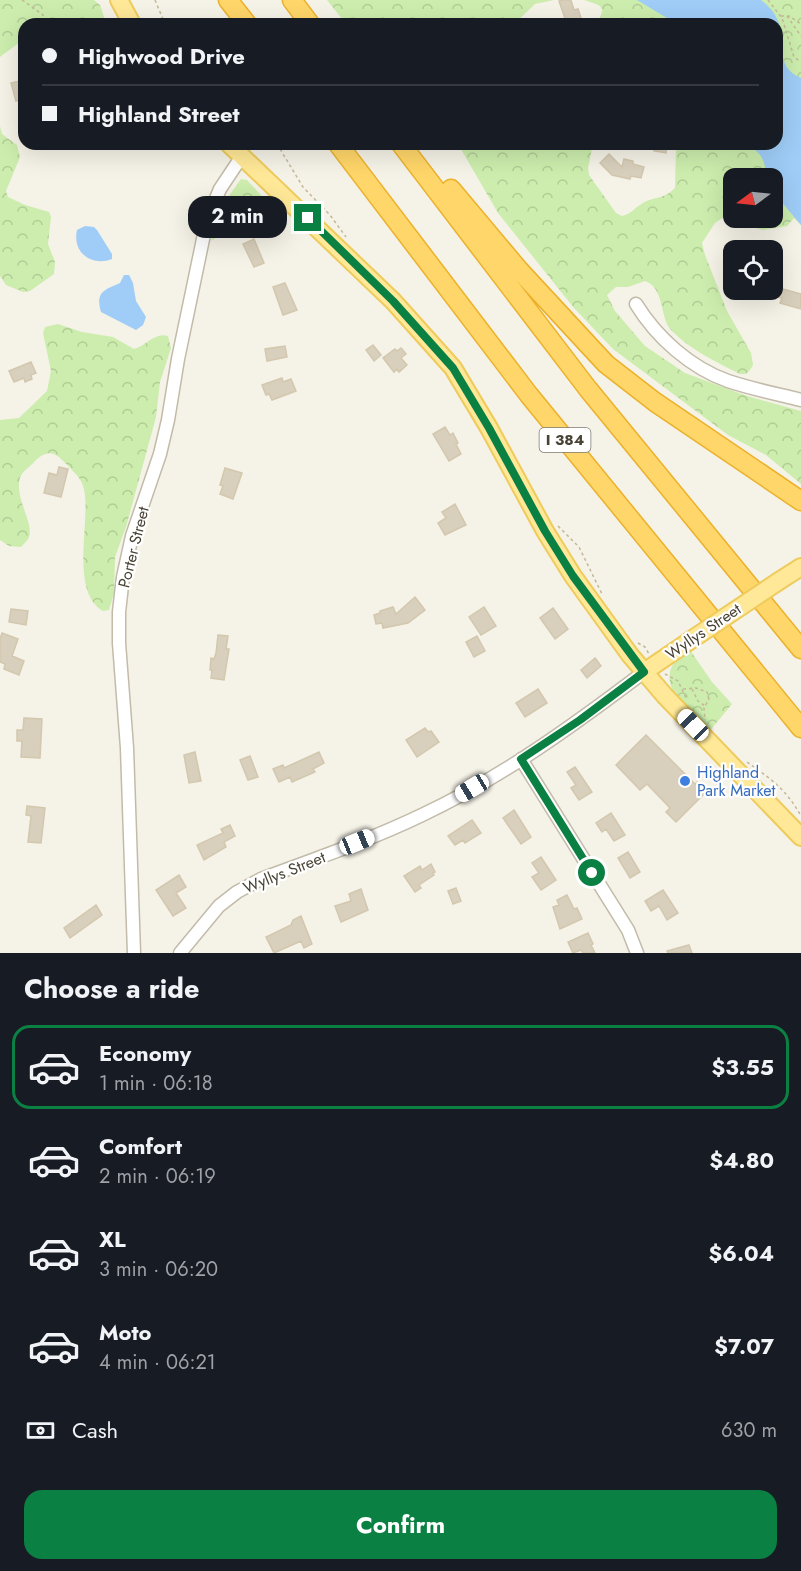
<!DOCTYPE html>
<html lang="en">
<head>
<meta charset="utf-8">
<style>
	:root { --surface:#171b24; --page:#242831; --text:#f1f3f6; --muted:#9ea1a6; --line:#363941; --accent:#0b8043 }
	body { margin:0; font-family:Jost,sans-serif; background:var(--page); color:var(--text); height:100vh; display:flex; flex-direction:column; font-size:22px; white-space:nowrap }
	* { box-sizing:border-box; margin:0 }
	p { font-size:20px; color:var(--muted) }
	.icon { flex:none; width:33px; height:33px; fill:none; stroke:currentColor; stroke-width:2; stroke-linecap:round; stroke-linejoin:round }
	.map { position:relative; height:953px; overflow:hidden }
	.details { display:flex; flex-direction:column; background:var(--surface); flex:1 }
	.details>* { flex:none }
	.hud { position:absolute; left:18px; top:18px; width:765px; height:132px; border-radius:18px; box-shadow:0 6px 24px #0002; display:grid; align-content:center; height:132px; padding:0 24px; background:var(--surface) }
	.needle { width:39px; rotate:255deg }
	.controls { position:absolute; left:723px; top:168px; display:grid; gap:12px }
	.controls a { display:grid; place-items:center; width:60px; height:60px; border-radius:12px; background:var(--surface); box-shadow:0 6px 24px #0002; font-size:30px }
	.end { position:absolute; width:27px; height:27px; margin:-14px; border:8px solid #0b8043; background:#fff; box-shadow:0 0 0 3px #fff }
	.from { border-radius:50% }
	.bubble { position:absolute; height:42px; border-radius:18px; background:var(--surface); box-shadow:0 6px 24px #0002; font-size:20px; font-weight:700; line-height:42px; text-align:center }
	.car { position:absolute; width:18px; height:36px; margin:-18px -9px; border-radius:8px; box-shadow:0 0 4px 2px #0007; background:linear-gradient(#fff 24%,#345 0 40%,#fff 0 76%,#345 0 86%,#fff 0) }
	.hud b { display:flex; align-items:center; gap:21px; height:57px; font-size:22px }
	.hud b+b { border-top:2px solid var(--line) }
	.hud i { width:15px; height:15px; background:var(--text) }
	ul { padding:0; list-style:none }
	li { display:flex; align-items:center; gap:18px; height:84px; margin:0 12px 9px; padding:0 12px; border:3px solid transparent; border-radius:18px }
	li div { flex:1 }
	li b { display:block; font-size:22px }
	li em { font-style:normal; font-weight:700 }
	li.current { border-color:var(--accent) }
	li>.icon { width:54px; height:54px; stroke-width:1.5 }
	h2 { padding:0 24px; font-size:27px; line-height:72px }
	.pay { display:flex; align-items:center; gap:15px; height:66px; padding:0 24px; font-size:22px }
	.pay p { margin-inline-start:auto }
	.cta { display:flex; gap:12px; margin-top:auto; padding:12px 24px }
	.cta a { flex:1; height:69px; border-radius:18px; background:var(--accent); color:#fff; font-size:24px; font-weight:700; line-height:69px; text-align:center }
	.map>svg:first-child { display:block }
</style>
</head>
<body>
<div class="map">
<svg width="801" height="953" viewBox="0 0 801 953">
	<defs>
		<pattern id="forest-crowns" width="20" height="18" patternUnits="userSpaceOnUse" patternTransform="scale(1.5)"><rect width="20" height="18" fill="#ccedad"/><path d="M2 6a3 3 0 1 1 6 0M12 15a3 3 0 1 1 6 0" fill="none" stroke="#b1cc95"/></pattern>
	</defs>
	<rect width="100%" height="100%" fill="#f5f2e7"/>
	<path fill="url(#forest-crowns)" d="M 0,0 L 94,0 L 100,5 L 106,23 L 24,24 L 24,39 L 0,57 Z
		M 327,0 L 554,0 L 535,4 L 514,24 L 346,24 Z
		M 584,0 L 801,0 L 801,225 L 794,218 L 787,226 L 763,230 L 751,227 L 740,218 L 772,218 L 772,178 L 734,178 L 733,214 L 730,213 L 715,223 L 702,243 L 705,255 L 727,311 L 751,353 L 753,365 L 750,370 L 746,374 L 740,374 C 716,362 689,349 671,330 C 659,316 665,288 645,281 L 628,287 L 616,287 L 607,295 L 615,311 L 645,346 L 685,373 L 747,396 L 801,411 L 801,484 L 766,455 L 728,435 L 613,349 L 574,308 L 498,213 L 458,144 L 593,144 L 588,168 L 589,175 L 616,213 L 622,216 C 632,214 635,207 643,203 C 655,196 663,200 675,188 L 676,144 L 777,144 L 777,24 L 596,24 C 608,5 601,6 584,0 Z
		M 0,126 L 2,134 L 17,145 L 20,157 L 6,191 L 8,197 L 25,205 L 49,212 L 51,217 L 48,244 L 55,262 L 54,274 L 30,291 L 23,292 L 6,285 L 0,276 Z
		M 241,179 L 247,180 L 270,205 L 211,241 L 226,200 Z
		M 58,324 L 82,332 L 113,337 L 134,349 C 147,345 155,332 168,336 L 171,348 L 160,382 L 156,417 L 126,527 L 115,557 L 114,593 L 109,610 L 103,611 C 69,591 91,521 84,489 C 82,481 78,476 72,470 C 59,457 52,445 35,461 C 30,467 22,471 20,478 C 14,497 34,523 29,537 C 28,540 24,544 21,547 L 9,546 L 0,540 L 0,420 L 19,418 L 47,391 L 51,371 L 43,333 L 45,327 Z
		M 690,650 L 712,682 L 732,704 L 708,733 C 694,717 655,686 675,662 C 679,657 685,654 690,650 Z"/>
	<path fill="#9fcdf7" d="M 637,0 L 761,0 C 767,5 774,11 777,19 C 788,42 772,65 801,78 L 801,225 L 773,192 L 772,178 L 767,178 C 764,158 762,152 744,144 L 777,144 L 777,24 L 677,24 Z
		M 85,226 L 94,227 L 97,230 L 112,254 L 112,259 C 91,267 72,252 77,230 Z
		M 124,275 L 129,275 L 133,283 L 136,301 L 146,317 L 143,325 L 136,330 L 101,312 C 95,291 105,290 120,283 Z"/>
	<path fill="#d8cfbc" stroke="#d3c7ae" stroke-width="1.5" d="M 563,0 L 571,0 L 574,10 L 578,9 L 583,24 L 567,24 L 559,1 Z
		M 24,80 L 24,99 L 16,101 L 11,83 Z
		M 655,144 L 667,144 L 666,153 L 654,151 Z
		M 609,154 L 622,167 L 624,159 L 633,161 L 633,164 L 644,167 L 641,178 L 631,176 L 630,179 L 612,175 L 600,163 Z
		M 254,239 L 264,263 L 254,267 L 243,244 Z
		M 285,283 L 297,310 L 283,315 L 273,287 Z
		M 772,286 L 801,294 L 801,309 L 780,303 L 782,298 L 757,292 L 757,290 L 772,290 Z
		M 373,345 L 381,355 L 374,361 L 366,350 Z
		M 285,346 L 287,357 L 267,361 L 265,349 Z
		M 401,348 L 406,354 L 401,358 L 407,365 L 399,372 L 397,369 L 394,372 L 383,358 L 395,349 L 397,351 Z
		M 31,362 L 36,373 L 31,375 L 32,379 L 25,382 L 24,378 L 14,382 L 9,371 Z
		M 282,378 L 283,382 L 291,379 L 296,391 L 272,400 L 269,394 L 266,395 L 262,385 Z
		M 445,427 L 450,435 L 453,433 L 458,443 L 456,444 L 461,454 L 449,461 L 433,434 Z
		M 59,467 L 68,469 L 61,497 L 44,493 L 49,473 L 57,475 Z
		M 225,468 L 242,473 L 233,499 L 220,494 L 223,486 L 220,485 Z
		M 455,504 L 466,525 L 445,535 L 438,523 L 446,518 L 442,512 Z
		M 415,597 L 425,610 L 408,623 L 383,628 L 382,623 L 376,624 L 374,615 L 380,613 L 380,611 L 393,607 L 396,614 Z
		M 484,607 L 496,626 L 481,635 L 469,617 Z
		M 553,608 L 568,629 L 555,639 L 540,618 Z
		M 11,609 L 28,611 L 26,625 L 9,622 Z
		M 2,633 L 18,639 L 12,656 L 24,661 L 19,675 L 4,669 L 5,664 L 0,662 L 0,639 Z
		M 218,635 L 228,636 L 226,649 L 229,649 L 224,680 L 211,678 L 212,670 L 210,670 L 211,658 L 214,659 L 216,653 Z
		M 477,636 L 485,651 L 474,657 L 466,642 Z
		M 595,658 L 601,666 L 587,678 L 581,670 Z
		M 538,689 L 547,703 L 525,717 L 516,703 Z
		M 24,718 L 42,719 L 40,758 L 21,757 L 22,741 L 17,741 L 17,730 L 23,730 Z
		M 425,728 L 428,732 L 431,731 L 439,742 L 417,757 L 406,740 Z
		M 646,735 L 695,784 L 697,782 L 706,792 L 676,822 L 666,812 L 670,808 L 647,784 L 640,790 L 616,765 Z
		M 195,752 L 201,781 L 189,783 L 184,755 Z
		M 319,752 L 324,763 L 313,769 L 315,772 L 292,782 L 290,777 L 279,782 L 273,769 L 283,765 L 284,768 Z
		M 250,756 L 258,777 L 248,780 L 240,760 Z
		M 575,767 L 592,792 L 579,800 L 571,788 L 576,785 L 567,772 Z
		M 27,806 L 45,808 L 41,843 L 28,842 L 31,816 L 26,815 Z
		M 514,810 L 531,837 L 521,844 L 503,818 Z
		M 611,813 L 625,835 L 614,841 L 606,829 L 602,832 L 596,823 Z
		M 472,820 L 481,833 L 465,843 L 463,840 L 455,845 L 448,836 Z
		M 230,825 L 235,836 L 224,842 L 226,847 L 204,860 L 197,845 L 223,833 L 221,829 Z
		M 628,852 L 640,872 L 630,878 L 618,858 Z
		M 541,857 L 556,880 L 541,890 L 532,877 L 539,873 L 532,863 Z
		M 431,864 L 435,872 L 433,873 L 434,875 L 419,885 L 421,888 L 415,892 L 404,876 L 420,866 L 422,870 Z
		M 179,875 L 186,887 L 176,893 L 186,908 L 173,916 L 156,890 Z
		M 456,888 L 461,901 L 453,904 L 448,891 Z
		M 361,889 L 368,910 L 341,922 L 335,906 L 351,901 L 349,894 Z
		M 663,890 L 678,913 L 667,920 L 659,906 L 651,911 L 645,901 Z
		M 567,895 L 574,909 L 577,908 L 582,919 L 560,929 L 553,907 L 559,905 L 557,900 Z
		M 96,905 L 102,915 L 70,938 L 64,928 Z
		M 301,916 L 312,944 L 304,948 L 301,941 L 274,953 L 266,937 L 291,925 L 293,920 Z
		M 588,933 L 593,944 L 591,945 L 595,953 L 583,953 L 581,950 L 573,953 L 568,942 Z
		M 689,945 L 692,953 L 668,953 L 667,951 Z"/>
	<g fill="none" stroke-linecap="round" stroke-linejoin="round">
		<defs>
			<path id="minor" d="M 636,304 C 657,338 691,368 728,381 C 752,389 777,394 801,400
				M 521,759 L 628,930 L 637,953
				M 134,953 L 127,748 L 119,643 L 119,612 L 123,577 L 132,536 L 160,454 L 168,420 L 178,359 L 207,220 L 220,189 L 242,156
				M 180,953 L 219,906 L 237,892 L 261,879 C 315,859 370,840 422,815 C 501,778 574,725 644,672"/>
			<path id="major" d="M 119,0 L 132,24
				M 229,144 L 393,301 L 453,368 L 489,428 L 545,531 L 573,576 L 630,655 L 665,696 L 801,837
				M 779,581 L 801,567
				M 644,672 L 691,640"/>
			<path id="highway" d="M 228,0 L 247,24
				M 292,0 L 310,24
				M 338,144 L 529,395 L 801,728
				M 401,144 L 588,389 L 801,649
				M 451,189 L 519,270 L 606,364 L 655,402 L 801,501"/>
		</defs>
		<use href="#minor" stroke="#c2bba9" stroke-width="15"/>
		<use href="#major" stroke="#eecb5c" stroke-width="20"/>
		<use href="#highway" stroke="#ebb12b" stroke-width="21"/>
		<path stroke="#c5b899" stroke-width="1.5" stroke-dasharray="3 3" stroke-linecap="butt" d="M 22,0 L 42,14 L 50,24
			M 155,0 L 165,24
			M 768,0 L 782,18 L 794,57 L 801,62
			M 781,16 L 789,16 L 801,24
			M 787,16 L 801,36
			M 277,144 L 303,187 L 330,215 L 346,237
			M 558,526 L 579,547 L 602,594
			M 638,643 L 645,647 L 649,654
			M 665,674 L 678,681 L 686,698
			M 683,689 L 696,688 L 707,692 L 709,699 L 704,708 L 705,720
			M 692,689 L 698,701 L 705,706
			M 747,762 C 771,779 786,789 801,816"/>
		<use href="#minor" stroke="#fff" stroke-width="12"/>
		<use href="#major" stroke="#ffe897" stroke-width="16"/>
		<use href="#highway" stroke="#ffd669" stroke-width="18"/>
		<defs>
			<path id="major-bridge" d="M 691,640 L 779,581"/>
		</defs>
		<use href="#major-bridge" stroke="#eecb5c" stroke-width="20" stroke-linecap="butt"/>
		<use href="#major-bridge" stroke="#ffe897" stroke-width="16"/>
	</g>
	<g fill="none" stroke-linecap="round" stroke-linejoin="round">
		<path stroke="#0b8043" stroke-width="8" d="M 308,218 L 393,301 L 453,368 L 489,428 L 545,531 L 573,576 L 644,672 L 580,720 L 521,759 L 592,873"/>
	</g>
	<circle fill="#3f7fe0" stroke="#fff" stroke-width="2" cx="685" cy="781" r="6"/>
	<g text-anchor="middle" stroke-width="4.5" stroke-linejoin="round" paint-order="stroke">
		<rect fill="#fff" stroke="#807b72" stroke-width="1.5" x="539.5" y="428" width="51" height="24" rx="4.5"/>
		<g font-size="15" font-weight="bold" fill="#494335">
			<text x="565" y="445">I 384</text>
		</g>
		<g font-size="16" fill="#494335" stroke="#fff">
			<text transform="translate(133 547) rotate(-76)" y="6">Porter Street</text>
			<text transform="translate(703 631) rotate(-34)" y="6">Wyllys Street</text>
			<text transform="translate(284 872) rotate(-22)" y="6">Wyllys Street</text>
		</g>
		<g font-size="16" fill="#366cbe" stroke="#fff" text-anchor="start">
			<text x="697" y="778">Highland<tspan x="697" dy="18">Park Market</tspan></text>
		</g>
	</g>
</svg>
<div class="controls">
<a><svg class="needle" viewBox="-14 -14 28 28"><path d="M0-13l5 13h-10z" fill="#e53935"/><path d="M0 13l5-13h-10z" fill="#9ea1a6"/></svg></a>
<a><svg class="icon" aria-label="locate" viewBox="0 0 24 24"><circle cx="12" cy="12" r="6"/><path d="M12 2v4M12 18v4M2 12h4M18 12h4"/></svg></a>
</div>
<i class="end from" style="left:592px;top:873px"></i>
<i class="end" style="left:308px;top:218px"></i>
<div class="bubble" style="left:188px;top:196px;width:99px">2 min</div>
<i class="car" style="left:693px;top:725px;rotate:316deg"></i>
<i class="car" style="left:472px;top:788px;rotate:239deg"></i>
<i class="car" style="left:357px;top:842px;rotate:68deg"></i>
<div class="hud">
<b><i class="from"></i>Highwood Drive</b>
<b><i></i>Highland Street</b>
</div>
</div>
<section class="details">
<h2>Choose a ride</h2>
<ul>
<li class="current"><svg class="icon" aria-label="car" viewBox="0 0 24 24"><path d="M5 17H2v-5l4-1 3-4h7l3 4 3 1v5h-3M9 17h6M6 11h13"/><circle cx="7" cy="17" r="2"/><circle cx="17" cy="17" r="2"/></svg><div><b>Economy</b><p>1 min · 06:18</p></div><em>$3.55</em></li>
<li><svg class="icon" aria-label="car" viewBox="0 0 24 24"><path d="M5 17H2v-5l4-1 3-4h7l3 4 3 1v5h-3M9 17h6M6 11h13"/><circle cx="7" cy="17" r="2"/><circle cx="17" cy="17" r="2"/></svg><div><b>Comfort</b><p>2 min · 06:19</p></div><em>$4.80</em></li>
<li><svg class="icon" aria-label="car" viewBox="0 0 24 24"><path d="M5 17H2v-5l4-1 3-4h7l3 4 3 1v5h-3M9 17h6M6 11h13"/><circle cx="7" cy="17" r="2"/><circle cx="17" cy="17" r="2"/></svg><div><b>XL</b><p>3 min · 06:20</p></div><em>$6.04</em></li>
<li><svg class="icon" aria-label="car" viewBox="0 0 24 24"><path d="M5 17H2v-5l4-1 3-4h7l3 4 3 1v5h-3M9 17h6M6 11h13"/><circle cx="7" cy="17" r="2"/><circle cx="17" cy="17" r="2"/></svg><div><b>Moto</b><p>4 min · 06:21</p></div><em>$7.07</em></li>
</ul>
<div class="pay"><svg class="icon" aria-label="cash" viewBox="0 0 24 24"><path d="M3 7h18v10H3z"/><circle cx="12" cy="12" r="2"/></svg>Cash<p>630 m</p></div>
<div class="cta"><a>Confirm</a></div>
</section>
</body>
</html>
